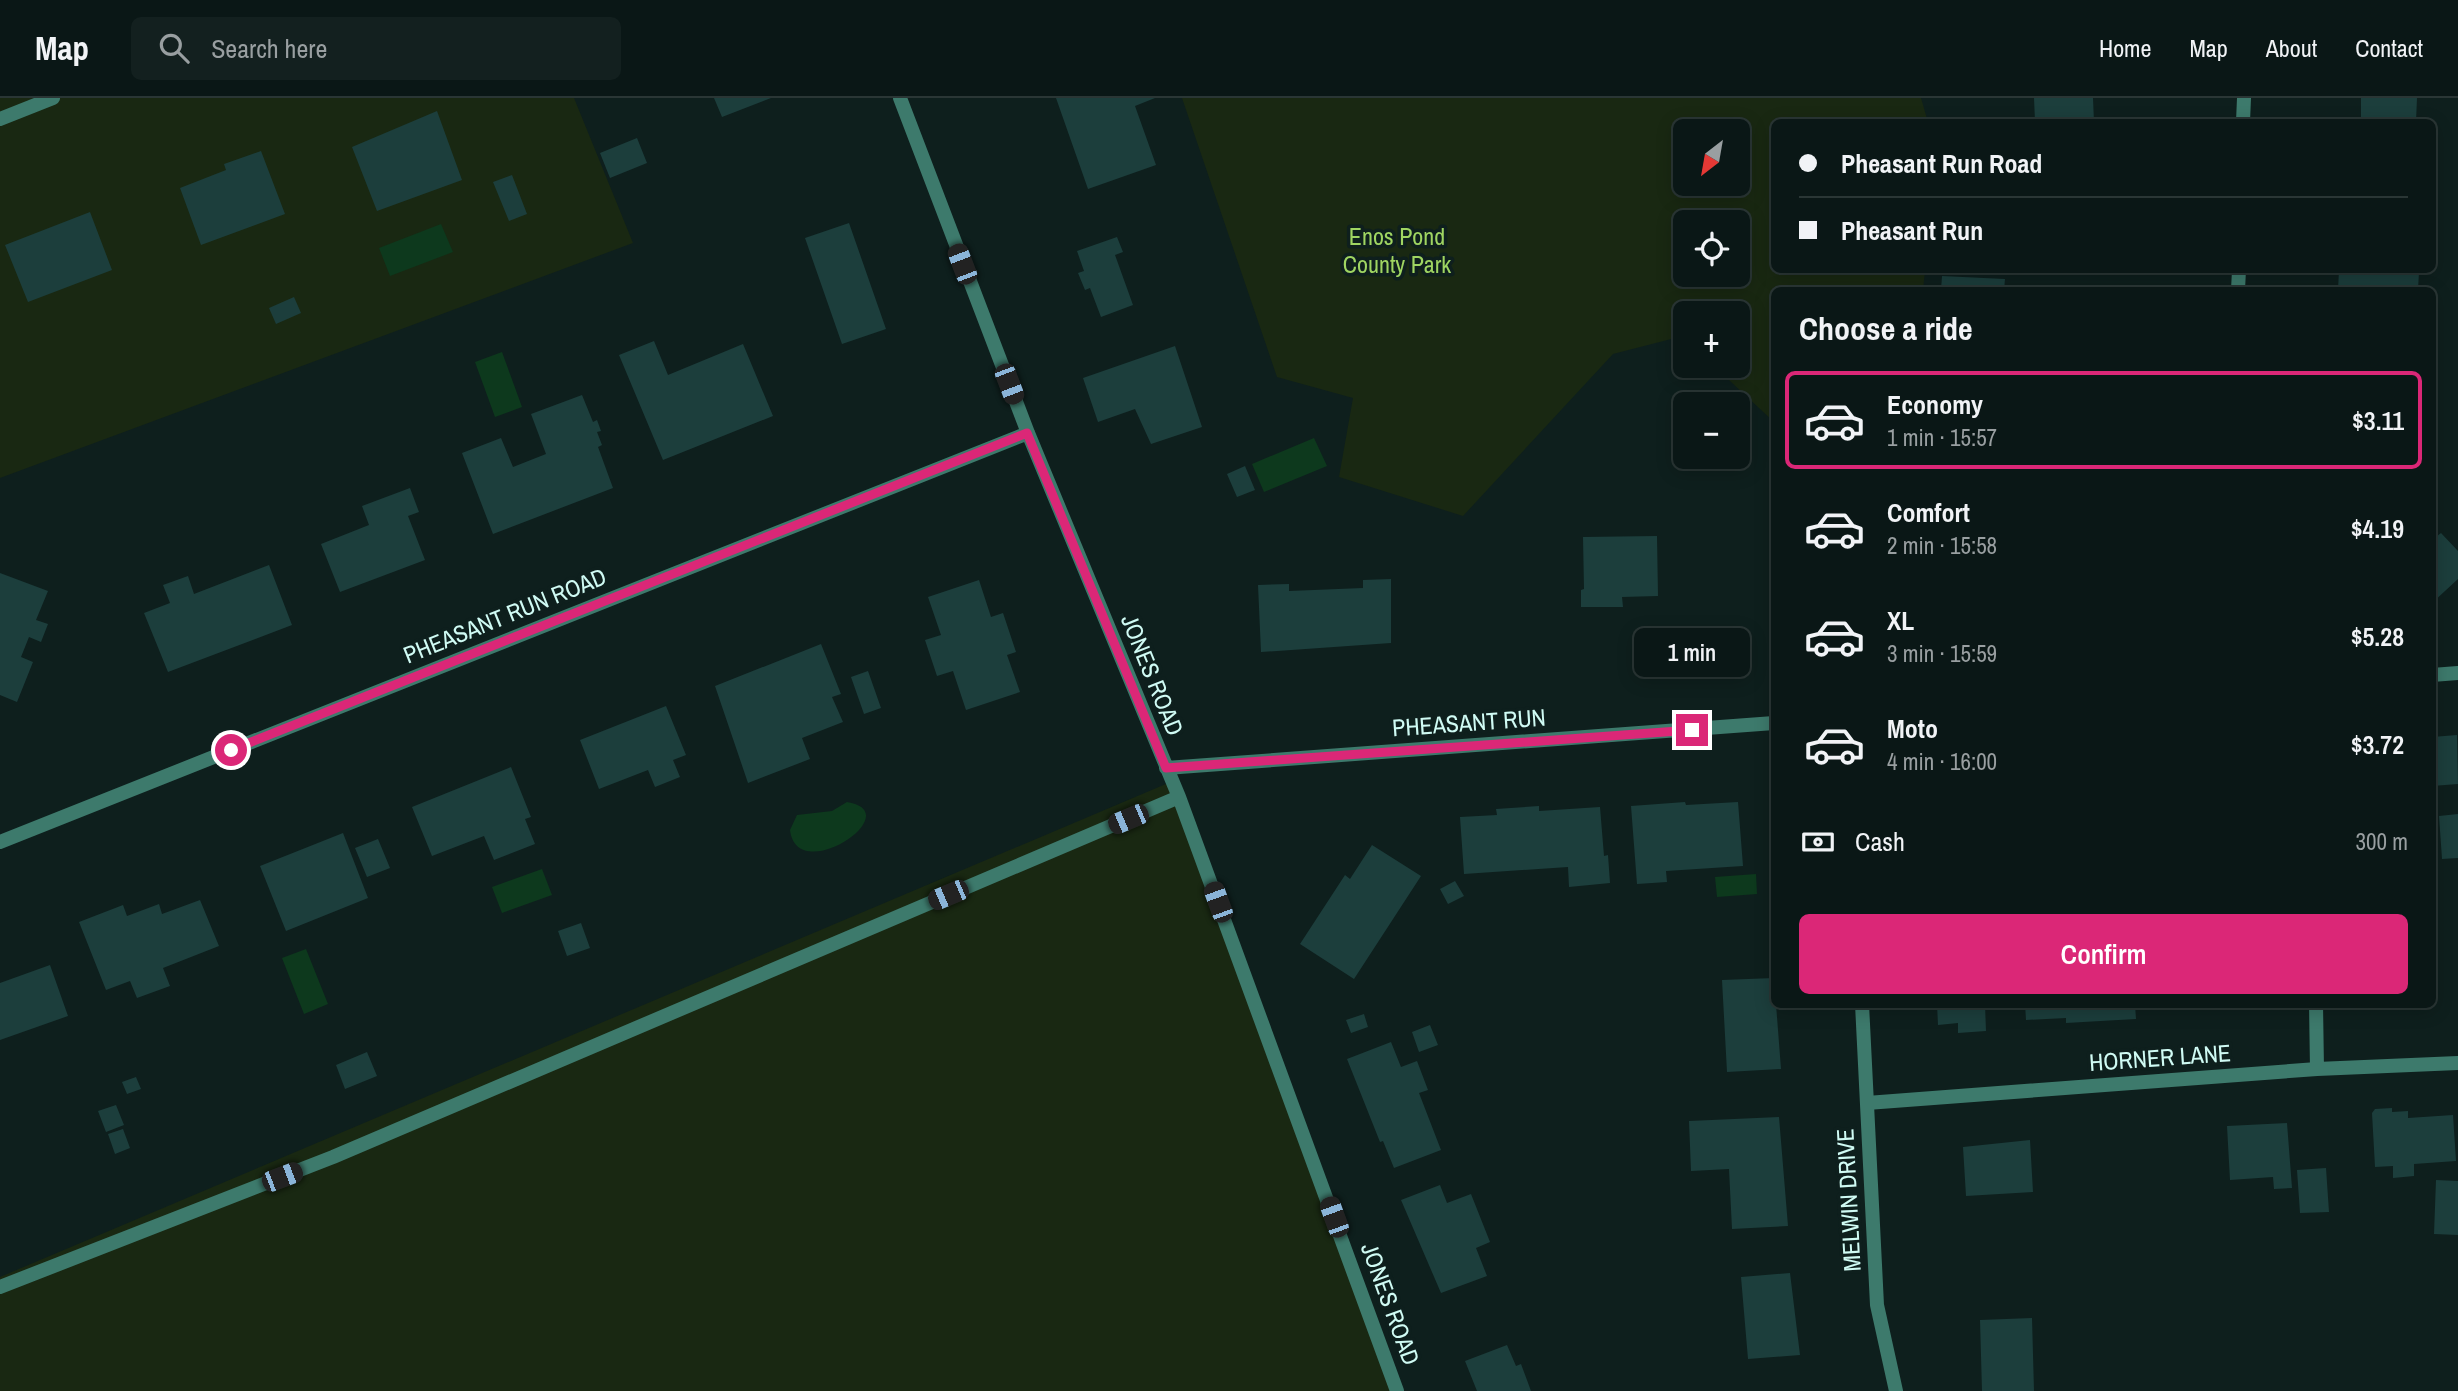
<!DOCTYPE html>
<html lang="en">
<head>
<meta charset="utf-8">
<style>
	:root { --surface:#0a1716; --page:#13201f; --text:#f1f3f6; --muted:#999fa1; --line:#2a3635; --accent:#db2777 }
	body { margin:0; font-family:"Archivo Narrow",sans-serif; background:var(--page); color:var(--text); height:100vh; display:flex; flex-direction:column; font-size:26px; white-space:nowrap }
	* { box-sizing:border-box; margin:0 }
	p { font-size:23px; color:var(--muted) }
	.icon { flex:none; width:38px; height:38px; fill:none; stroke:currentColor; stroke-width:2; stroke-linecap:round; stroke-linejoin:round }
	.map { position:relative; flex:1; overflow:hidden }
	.side { position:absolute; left:1771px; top:189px; width:665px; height:721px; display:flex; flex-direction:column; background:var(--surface); border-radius:10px; box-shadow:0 4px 18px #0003,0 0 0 2px var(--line) }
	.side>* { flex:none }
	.hud { position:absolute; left:1771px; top:21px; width:665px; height:154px; border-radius:10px; box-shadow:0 4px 18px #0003,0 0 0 2px var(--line); display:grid; align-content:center; height:154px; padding:0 28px; background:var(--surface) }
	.needle { width:46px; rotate:211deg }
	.controls { position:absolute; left:1673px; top:21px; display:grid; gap:14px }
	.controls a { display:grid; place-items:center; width:77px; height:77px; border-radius:10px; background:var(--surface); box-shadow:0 4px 18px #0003,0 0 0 2px var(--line); font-size:35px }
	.end { position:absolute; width:32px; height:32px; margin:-16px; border:9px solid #db2777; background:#fff; box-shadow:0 0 0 4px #fff }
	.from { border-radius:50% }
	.bubble { position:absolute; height:49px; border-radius:10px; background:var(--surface); box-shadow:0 4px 18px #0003,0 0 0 2px var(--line); font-size:23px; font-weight:600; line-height:49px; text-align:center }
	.car { position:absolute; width:21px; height:42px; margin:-21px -10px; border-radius:9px; box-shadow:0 0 5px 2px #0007; background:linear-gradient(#222 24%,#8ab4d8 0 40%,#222 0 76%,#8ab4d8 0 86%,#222 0) }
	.hud b { display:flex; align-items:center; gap:24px; height:66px; font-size:26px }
	.hud b+b { border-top:2px solid var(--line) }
	.hud i { width:18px; height:18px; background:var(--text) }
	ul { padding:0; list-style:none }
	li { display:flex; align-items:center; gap:21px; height:98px; margin:0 14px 10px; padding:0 14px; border:4px solid transparent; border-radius:10px }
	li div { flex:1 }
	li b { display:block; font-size:26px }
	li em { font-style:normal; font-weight:600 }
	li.selected { border-color:var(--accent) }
	li>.icon { width:63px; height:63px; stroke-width:1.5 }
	h2 { padding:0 28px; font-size:32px; line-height:84px }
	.pay { display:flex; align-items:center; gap:18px; height:77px; padding:0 28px; font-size:26px }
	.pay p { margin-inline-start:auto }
	.cta { display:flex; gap:14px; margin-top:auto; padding:14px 28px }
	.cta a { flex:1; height:80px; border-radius:10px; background:var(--accent); color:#fff; font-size:28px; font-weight:600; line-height:80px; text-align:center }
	header { display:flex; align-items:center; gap:42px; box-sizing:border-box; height:98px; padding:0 35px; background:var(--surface); border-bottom:2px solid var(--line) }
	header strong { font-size:33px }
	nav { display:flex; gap:38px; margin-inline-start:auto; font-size:24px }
	.search { width:490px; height:63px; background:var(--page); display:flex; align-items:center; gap:18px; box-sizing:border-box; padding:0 24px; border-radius:10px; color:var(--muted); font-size:26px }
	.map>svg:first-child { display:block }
</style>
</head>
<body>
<header>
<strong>Map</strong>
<div class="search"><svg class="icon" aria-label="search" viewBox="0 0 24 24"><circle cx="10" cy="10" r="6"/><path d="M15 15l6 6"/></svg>Search here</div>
<nav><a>Home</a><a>Map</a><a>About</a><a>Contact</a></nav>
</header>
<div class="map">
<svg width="2458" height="1293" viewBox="0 0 2458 1293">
	<rect width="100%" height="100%" fill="#0e1f1d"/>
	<path fill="#192812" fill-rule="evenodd" d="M 0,0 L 574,0 L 633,145 L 0,380 Z
		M 1182,0 L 1921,0 L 1928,24 L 1774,24 L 1774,172 L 1925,172 L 1923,192 L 1774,192 L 1774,324 L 1714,268 L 1738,268 L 1738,215 L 1685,215 L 1685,240 L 1680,236 L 1679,239 L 1613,256 L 1463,418 L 1339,379 L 1353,300 L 1277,279 ZM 1738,33 L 1738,86 L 1685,86 L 1685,33 ZM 1738,124 L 1738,177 L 1685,177 L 1685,124 Z
		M 1173,683 L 1395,1293 L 0,1293 L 0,1179 Z"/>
	<path fill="#0d391d" d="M 441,126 L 453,154 L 390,178 L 379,150 Z
		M 502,254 L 522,309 L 495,319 L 475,264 Z
		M 1314,340 L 1327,368 L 1264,394 L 1252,366 Z
		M 847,704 C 910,714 797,790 790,732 L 797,717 L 832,713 Z
		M 542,771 L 552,797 L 502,815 L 492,789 Z
		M 1756,776 L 1757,796 L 1717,799 L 1715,779 Z
		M 306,851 L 328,906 L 304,916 L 282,860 Z"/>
	<path fill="#1c3e3c" d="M 714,0 L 771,0 L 722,19 Z
		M 1056,0 L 1155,0 L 1135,8 L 1156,67 L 1088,91 Z
		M 2034,0 L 2093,0 L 2094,24 L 2035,24 Z
		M 2361,0 L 2417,0 L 2416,24 L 2361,24 Z
		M 437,13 L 462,82 L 377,113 L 352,49 Z
		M 637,40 L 647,65 L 610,80 L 600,55 Z
		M 261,53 L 285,116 L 201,147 L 180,90 L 226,72 L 224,66 Z
		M 512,77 L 527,116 L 509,123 L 493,84 Z
		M 90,114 L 112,172 L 28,204 L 5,147 Z
		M 849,125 L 886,231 L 842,246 L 805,140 Z
		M 1117,139 L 1123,154 L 1115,157 L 1133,207 L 1101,219 L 1090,190 L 1085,192 L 1078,175 L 1084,173 L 1077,153 Z
		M 2339,172 L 2419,174 L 2418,192 L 2338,192 Z
		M 1942,178 L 2005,181 L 2004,192 L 1941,192 Z
		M 294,199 L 301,215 L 276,226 L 269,210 Z
		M 654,243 L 668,277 L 743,246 L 773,318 L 663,362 L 619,257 Z
		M 1175,248 L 1202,329 L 1151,346 L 1135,311 L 1098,324 L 1083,280 Z
		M 582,297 L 593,324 L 597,322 L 601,333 L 597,334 L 602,347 L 598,349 L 613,390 L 493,436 L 462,355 L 501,340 L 513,369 L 546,356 L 531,316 Z
		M 1245,368 L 1255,392 L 1237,399 L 1227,376 Z
		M 410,390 L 419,414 L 408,418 L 425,462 L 340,494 L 321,446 L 369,427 L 362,408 Z
		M 2441,435 L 2458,453 L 2458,481 L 2432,505 L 2432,442 Z
		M 1657,438 L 1658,498 L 1622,499 L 1623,509 L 1581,509 L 1581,492 L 1584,491 L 1583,439 Z
		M 269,467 L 292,527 L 168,574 L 144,515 L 170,505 L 163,487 L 188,478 L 194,496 Z
		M 0,475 L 48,493 L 36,522 L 48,526 L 41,544 L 29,539 L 21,559 L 33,564 L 17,604 L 0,597 Z
		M 1391,481 L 1391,545 L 1261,554 L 1258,487 L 1289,486 L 1289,493 L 1363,490 L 1363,482 Z
		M 979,482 L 991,519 L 1003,515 L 1016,554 L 1007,557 L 1020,594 L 966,612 L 953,573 L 937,578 L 925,542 L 941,537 L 928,499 Z
		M 821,546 L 841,596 L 832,599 L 843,624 L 802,640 L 810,661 L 748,685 L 715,588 Z
		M 868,573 L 881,610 L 864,616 L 851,579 Z
		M 666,608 L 686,657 L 673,662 L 680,679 L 655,689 L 648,672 L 599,691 L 580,642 Z
		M 2457,637 L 2458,686 L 2432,688 L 2432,639 Z
		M 511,669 L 531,719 L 525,721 L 535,746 L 494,762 L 484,738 L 432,758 L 412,709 Z
		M 1685,704 L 1686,707 L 1738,704 L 1743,768 L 1666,773 L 1667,784 L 1637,786 L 1631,708 Z
		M 1539,708 L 1539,713 L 1600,709 L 1604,758 L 1608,757 L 1610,785 L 1569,789 L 1568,769 L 1464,776 L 1460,719 L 1497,717 L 1496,711 Z
		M 2458,716 L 2458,760 L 2442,761 L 2439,718 Z
		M 343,735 L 368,800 L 286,833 L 260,768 Z
		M 378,741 L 390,770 L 367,779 L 355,750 Z
		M 1372,747 L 1421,778 L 1354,881 L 1300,846 L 1345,777 L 1350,781 Z
		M 1455,783 L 1464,798 L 1448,806 L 1440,791 Z
		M 200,802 L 219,848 L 163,870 L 170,888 L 137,900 L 130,883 L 106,892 L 79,824 L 123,807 L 127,818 L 159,806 L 162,816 Z
		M 581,825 L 590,850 L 567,858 L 558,833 Z
		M 50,867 L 68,918 L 0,942 L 0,885 Z
		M 1774,880 L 1781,971 L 1727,974 L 1722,882 Z
		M 1937,906 L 1985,906 L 1986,933 L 1958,935 L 1958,925 L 1938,927 Z
		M 2025,906 L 2135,906 L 2136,921 L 2066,925 L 2066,920 L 2026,922 Z
		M 1364,916 L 1368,929 L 1351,935 L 1346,922 Z
		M 1430,927 L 1438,947 L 1419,954 L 1412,934 Z
		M 1391,944 L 1401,969 L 1417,963 L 1428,992 L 1419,995 L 1441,1052 L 1394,1070 L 1383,1043 L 1380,1044 L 1347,961 Z
		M 367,954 L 377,978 L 345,991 L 336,967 Z
		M 136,979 L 141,991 L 127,996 L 122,984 Z
		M 116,1007 L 124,1027 L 106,1034 L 98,1013 Z
		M 2392,1010 L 2392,1014 L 2408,1013 L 2408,1020 L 2453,1017 L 2456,1063 L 2414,1066 L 2414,1078 L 2393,1080 L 2393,1068 L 2375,1069 L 2372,1015 L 2375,1011 Z
		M 1779,1019 L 1788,1128 L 1732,1131 L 1729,1071 L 1691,1073 L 1689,1023 Z
		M 2287,1025 L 2292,1090 L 2274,1091 L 2273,1079 L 2230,1082 L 2227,1028 Z
		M 123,1031 L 130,1050 L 115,1056 L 108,1036 Z
		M 2030,1042 L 2033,1094 L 1966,1098 L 1963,1049 Z
		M 2326,1070 L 2329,1114 L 2300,1115 L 2297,1072 Z
		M 2436,1082 L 2458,1083 L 2458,1137 L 2434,1136 Z
		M 1440,1087 L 1447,1105 L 1471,1096 L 1490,1144 L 1476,1150 L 1487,1178 L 1441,1195 L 1401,1102 Z
		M 1790,1175 L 1800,1257 L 1748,1261 L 1741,1179 Z
		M 2032,1220 L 2034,1293 L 1982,1293 L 1980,1222 Z
		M 1507,1247 L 1516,1268 L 1521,1266 L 1531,1293 L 1477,1293 L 1465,1263 Z"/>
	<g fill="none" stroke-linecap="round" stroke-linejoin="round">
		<path stroke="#3d7a6c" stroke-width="14" d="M 900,0 L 1028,335 L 1179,699 L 1397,1293
			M 0,21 L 53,0
			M 2243,24 L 2244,0
			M 2238,192 L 2239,172
			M 2432,577 L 2458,575
			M 1166,670 L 1774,625
			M 0,744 L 1028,335
			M 1862,906 L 1877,1207 L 1896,1293
			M 2316,906 L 2317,971
			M 1867,1005 L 2317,971 L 2458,965
			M 0,1189 L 333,1059 L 1179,699"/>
	</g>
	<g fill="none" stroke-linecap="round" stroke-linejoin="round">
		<path stroke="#db2777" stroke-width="9" d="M 231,652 L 1027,335 L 1166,670 L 1692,632"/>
	</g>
	<g text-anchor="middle" stroke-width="7" stroke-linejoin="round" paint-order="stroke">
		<g font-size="24" fill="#9fd562" stroke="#0e1f1d">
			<text x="1397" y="147">Enos Pond<tspan x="1397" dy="28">County Park</tspan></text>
		</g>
		<g font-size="24" fill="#d0fbf4" stroke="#0e1f1d">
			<text transform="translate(505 518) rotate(-22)" y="8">PHEASANT RUN ROAD</text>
			<text transform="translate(1152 577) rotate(68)" y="8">JONES ROAD</text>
			<text transform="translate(1469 625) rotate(-4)" y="8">PHEASANT RUN</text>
			<text transform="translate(2160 960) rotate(-4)" y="8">HORNER LANE</text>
			<text transform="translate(1849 1102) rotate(-93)" y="8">MELWIN DRIVE</text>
			<text transform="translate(1390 1206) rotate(70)" y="8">JONES ROAD</text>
		</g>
	</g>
</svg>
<div class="controls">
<a><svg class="needle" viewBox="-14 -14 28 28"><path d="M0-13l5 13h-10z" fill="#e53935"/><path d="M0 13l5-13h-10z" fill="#999fa1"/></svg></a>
<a><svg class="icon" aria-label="locate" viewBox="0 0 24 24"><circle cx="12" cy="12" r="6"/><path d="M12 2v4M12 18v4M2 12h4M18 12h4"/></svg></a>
<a>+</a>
<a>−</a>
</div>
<i class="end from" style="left:231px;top:652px"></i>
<i class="end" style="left:1692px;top:632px"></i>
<div class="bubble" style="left:1634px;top:530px;width:116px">1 min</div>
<i class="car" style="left:962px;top:166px;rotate:339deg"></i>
<i class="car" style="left:1009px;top:286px;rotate:159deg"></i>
<i class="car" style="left:1128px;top:721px;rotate:247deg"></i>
<i class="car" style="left:948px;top:797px;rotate:247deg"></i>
<i class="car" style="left:1218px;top:804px;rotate:340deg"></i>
<i class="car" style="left:282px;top:1079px;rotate:69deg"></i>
<i class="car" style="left:1334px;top:1119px;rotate:340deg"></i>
<div class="hud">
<b><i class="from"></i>Pheasant Run Road</b>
<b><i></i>Pheasant Run</b>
</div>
<section class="side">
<h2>Choose a ride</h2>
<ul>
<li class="selected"><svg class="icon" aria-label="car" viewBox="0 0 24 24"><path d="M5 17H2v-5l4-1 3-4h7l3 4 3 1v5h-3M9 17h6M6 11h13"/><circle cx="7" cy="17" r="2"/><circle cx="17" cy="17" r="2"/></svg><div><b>Economy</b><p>1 min · 15:57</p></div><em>$3.11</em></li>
<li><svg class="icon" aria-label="car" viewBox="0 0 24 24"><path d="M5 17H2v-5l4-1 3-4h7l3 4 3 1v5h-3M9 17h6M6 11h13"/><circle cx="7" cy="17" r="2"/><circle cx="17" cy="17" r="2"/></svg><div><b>Comfort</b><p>2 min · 15:58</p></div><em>$4.19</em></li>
<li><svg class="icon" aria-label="car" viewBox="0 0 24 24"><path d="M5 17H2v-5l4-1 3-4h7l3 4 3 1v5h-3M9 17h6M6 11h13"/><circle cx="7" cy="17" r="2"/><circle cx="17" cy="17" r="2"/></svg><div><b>XL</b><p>3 min · 15:59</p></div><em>$5.28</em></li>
<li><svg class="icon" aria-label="car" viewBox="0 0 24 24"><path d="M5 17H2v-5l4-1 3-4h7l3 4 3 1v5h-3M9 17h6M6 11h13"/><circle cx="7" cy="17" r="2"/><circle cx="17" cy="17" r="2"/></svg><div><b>Moto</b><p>4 min · 16:00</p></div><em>$3.72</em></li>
</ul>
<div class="pay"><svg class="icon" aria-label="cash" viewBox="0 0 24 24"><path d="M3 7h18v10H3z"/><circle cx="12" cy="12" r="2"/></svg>Cash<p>300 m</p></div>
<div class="cta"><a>Confirm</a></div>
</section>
</div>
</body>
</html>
